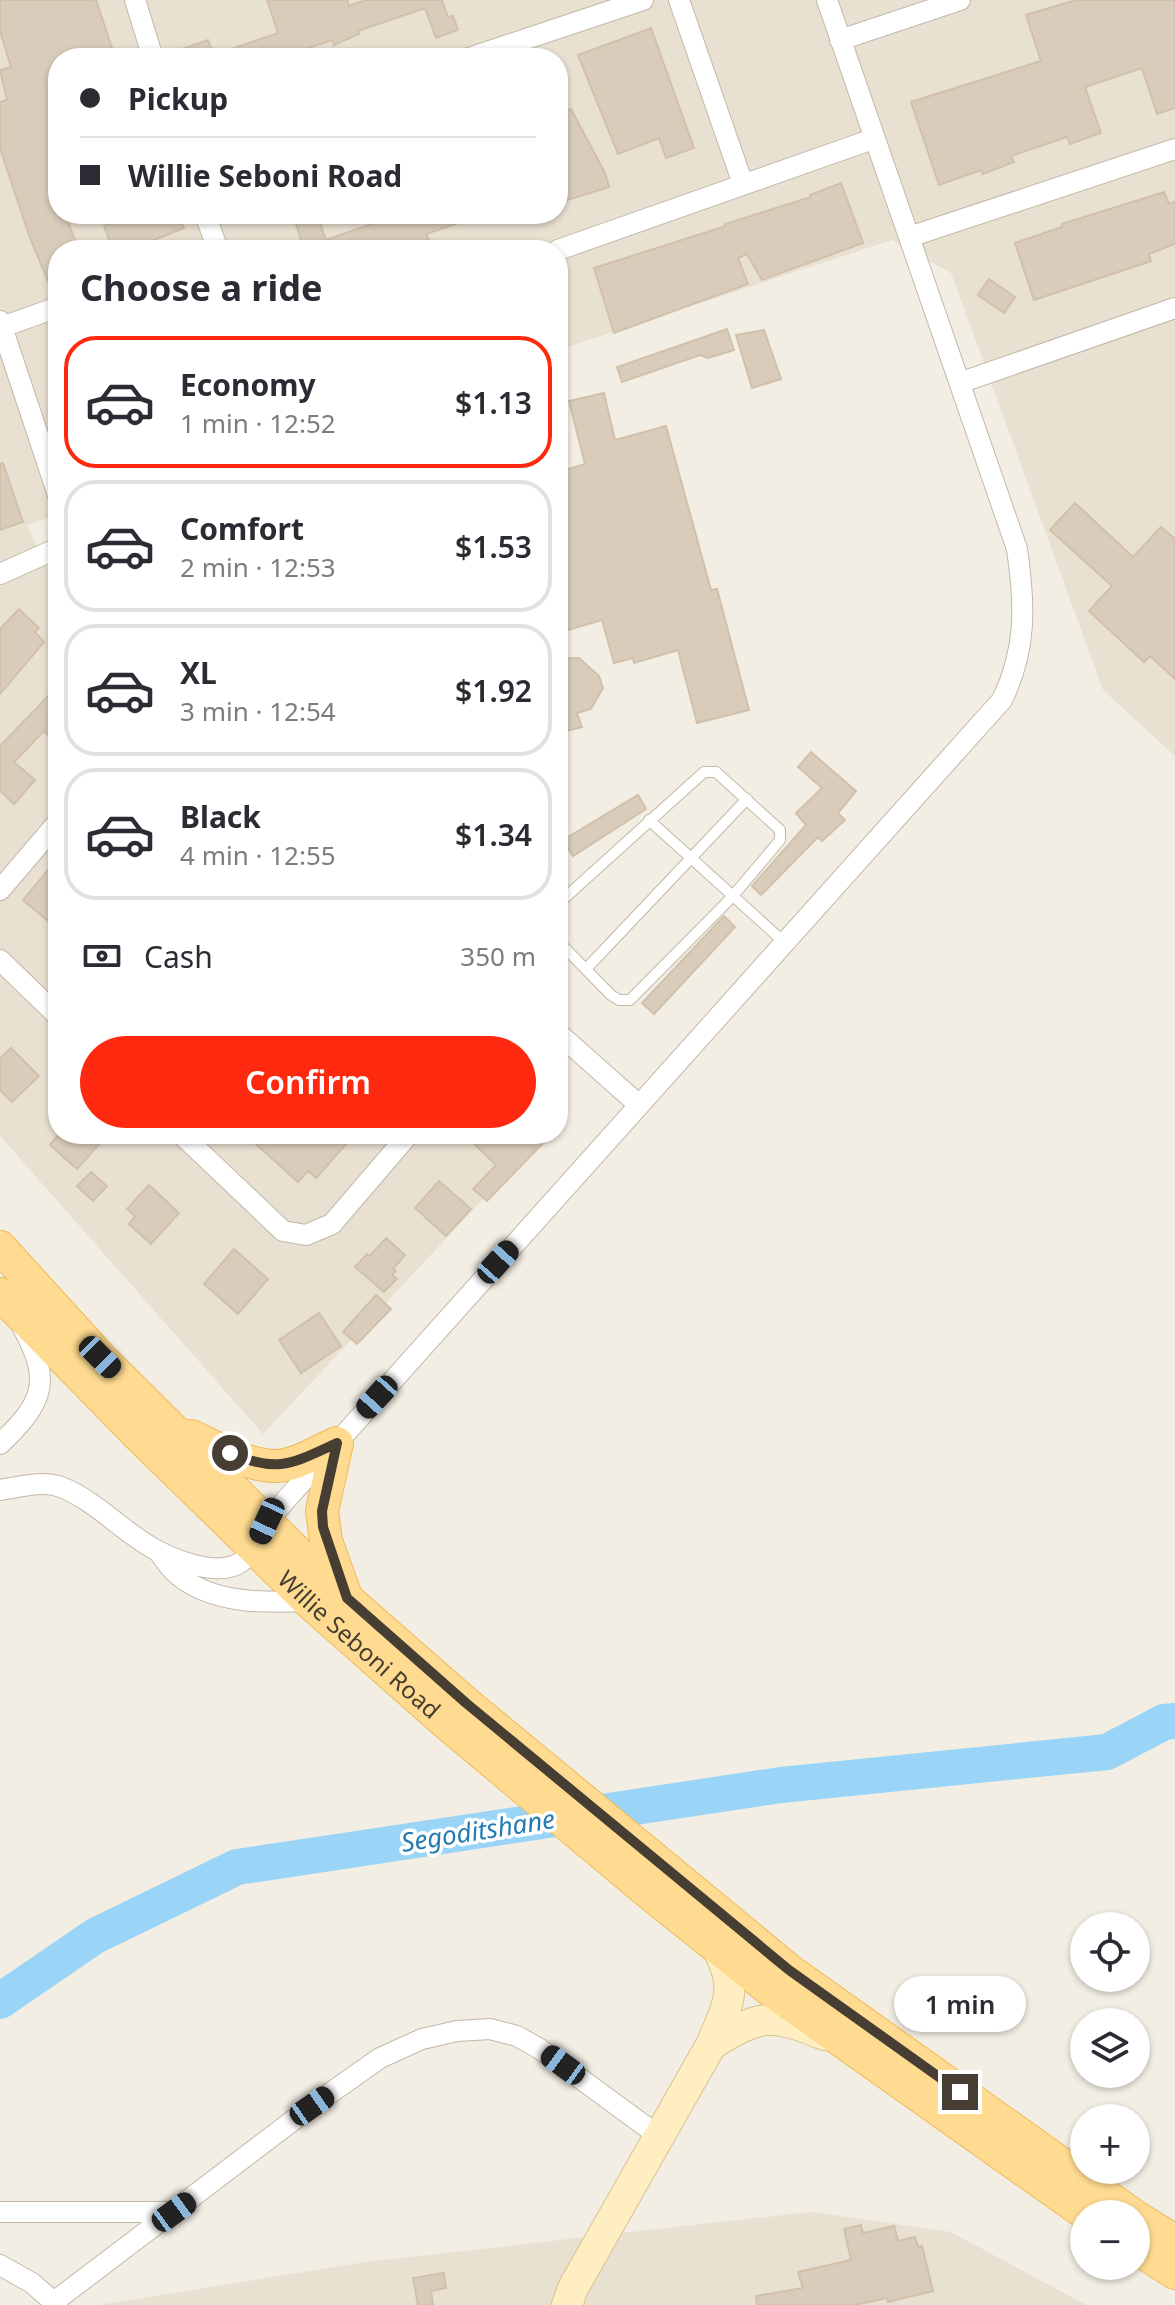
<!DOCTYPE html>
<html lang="en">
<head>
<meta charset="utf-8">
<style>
	:root { --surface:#fff; --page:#f7f7f7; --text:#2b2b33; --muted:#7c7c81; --line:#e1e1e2; --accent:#ff290f }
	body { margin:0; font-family:"Noto Sans",sans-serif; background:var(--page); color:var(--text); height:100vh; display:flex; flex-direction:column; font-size:30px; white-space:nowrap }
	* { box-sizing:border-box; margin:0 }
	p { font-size:26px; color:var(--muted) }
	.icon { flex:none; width:44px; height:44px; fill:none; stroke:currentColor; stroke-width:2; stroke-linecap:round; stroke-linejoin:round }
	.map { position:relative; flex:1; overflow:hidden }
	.drawer { position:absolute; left:48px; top:240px; width:520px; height:904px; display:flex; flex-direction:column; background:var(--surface); border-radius:32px; box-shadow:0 2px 6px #0004 }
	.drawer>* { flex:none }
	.guide { position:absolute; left:48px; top:48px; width:520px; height:176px; border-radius:32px; box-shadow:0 2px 6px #0004; display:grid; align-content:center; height:176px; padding:0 32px; background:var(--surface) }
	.fabs { position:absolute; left:1070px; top:1912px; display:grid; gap:16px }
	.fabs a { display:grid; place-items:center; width:80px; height:80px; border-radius:50%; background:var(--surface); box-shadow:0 2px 6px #0004; font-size:40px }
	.end { position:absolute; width:36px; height:36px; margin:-18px; border:10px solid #463e33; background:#fff; box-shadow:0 0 0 4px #fff }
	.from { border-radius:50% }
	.bubble { position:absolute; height:56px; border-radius:28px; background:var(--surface); box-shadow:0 2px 6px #0004; font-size:26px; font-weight:600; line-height:56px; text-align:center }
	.car { position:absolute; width:24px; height:48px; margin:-24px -12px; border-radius:10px; box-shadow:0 0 6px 2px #0007; background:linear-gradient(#222 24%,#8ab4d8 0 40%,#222 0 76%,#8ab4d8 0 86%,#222 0) }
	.guide b { display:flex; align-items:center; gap:28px; height:76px; font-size:30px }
	.guide b+b { border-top:2px solid var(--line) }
	.guide i { width:20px; height:20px; background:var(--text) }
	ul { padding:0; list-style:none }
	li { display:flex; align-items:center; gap:24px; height:132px; margin:0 16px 12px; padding:0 16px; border:4px solid var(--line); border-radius:32px }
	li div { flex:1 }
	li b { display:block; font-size:30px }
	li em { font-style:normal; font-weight:600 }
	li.current { border-color:var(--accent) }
	li>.icon { width:72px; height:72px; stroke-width:1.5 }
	h2 { padding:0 32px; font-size:36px; line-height:96px }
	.pay { display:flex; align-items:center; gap:20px; height:88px; padding:0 32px; font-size:30px }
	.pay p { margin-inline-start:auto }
	.primary-button { display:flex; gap:16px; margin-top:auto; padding:16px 32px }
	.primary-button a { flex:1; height:92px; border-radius:48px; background:var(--accent); color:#fff; font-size:32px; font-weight:600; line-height:92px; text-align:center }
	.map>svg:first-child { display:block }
</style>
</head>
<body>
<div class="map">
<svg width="1175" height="2305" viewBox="0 0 1175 2305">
	<rect width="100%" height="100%" fill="#f3eee4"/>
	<path fill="#e8e0d1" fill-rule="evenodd" d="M 0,0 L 1175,0 L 1175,756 L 1103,690 L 951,273 L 892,240 L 558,350 L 558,250 L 58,250 L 58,515 L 27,525 L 58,590 L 58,1134 L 544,1134 L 263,1434 L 0,1136 ZM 58,58 L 558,58 L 558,214 L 58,214 Z
		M 812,2212 L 951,2232 L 1086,2305 L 99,2305 L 372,2261 Z"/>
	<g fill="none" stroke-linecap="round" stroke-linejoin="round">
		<path stroke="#9ad4f6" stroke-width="36" d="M 0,2001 L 95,1936 L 237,1867 L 781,1785 L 1107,1752 L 1164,1722 L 1175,1721"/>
	</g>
	<path fill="#d9ccbb" stroke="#d1c1ab" stroke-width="2" d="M 0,0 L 96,0 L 112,48 L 80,58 L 58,58 L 58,214 L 65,214 L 79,250 L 58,250 L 58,294 L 54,295 L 30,238 L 0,148 L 0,102 L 7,100 L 0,70 L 11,67 L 0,31 Z
		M 267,0 L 347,0 L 349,6 L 366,0 L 442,0 L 448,17 L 453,16 L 458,30 L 436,38 L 425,8 L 358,31 L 359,34 L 334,45 L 332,40 L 279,58 L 166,58 L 165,55 L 208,40 L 214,55 L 278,33 Z
		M 1076,0 L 1175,0 L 1175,108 L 1157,114 L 1142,68 L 1085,87 L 1101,133 L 1070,144 L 1067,137 L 1011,156 L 1014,162 L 983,174 L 981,170 L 939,185 L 911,102 L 1041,61 L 1026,15 Z
		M 651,28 L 694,148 L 666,158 L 659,138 L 618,154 L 578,55 Z
		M 571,109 L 605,173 L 609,187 L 558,203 L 558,114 Z
		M 841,183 L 863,243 L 762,280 L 747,254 L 738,258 L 748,284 L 614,333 L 594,268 L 726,226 L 725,224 L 811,197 L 810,195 Z
		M 1164,192 L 1169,204 L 1175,201 L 1175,244 L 1149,254 L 1151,261 L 1034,300 L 1015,243 L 1062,227 L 1062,224 Z
		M 136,214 L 178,214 L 184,228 L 130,250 L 113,250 L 104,226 Z
		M 293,214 L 317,214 L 326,240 L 386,219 L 384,214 L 476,214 L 476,217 L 426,234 L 432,246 L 423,250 L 304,250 Z
		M 989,279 L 1015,297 L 1004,313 L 978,295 Z
		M 727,329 L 734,350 L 708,358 L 700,355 L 622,382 L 617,367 Z
		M 764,330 L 781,379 L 752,388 L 736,335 Z
		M 604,393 L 615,440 L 666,426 L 711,590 L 717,589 L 749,710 L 697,723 L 678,650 L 634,663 L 633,658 L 614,663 L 602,620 L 558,633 L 558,472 L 585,464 L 569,401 Z
		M 3,463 L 23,522 L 0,530 L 0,464 Z
		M 1075,503 L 1133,557 L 1161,527 L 1175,539 L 1175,679 L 1150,656 L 1144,662 L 1089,611 L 1112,586 L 1050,530 Z
		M 19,609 L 39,628 L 35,632 L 44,642 L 0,694 L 0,629 Z
		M 558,658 L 579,658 L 599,676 L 603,688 L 591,709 L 577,713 L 582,727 L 558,733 Z
		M 58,686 L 58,744 L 44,731 L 14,762 L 35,780 L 14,804 L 0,791 L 0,746 Z
		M 811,752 L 856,791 L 838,813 L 845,820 L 822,841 L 818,837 L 761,895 L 752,886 L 806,825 L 796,813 L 822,788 L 798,767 Z
		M 638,795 L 646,809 L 573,856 L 563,840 Z
		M 58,858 L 58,929 L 23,900 Z
		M 724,916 L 735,927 L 654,1014 L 642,1003 Z
		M 11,1048 L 39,1076 L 12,1102 L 0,1090 L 0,1058 Z
		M 59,1134 L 108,1134 L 77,1169 L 50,1145 Z
		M 245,1134 L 355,1134 L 316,1178 L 308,1171 L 298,1182 Z
		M 464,1134 L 552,1134 L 487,1201 L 473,1189 L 496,1165 Z
		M 91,1172 L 107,1186 L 93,1201 L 77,1186 Z
		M 439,1181 L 471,1209 L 446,1236 L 415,1208 Z
		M 149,1185 L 179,1213 L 151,1244 L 129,1224 L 135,1216 L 127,1209 Z
		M 386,1238 L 405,1255 L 393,1269 L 396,1271 L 392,1275 L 397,1279 L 384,1292 L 355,1267 L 367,1254 L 370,1256 Z
		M 234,1249 L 268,1279 L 238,1314 L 204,1284 Z
		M 376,1295 L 391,1309 L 357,1344 L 343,1332 Z
		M 319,1313 L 341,1346 L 301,1373 L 279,1340 Z
		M 861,2225 L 863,2233 L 894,2226 L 898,2241 L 915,2237 L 918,2247 L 922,2246 L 933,2291 L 888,2302 L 887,2298 L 855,2305 L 757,2305 L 756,2296 L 803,2288 L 798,2272 L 851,2260 L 844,2229 Z
		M 444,2273 L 446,2288 L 431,2291 L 433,2305 L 418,2305 L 413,2278 Z"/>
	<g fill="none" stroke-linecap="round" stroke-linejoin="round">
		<defs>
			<path id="lane" d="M 649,820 L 785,943
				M 558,904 L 704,772 L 716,772 L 780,830 L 780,840 L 733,896 L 630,1000 L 619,1000 L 611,995 L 558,941
				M 558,963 L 568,951
				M 586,969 L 747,799"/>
			<path id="street" d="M 135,0 L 153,58
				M 679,0 L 743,184
				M 840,40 L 960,0
				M 469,58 L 643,0
				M 205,214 L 218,250
				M 909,237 L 1175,149
				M 558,250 L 873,139
				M 0,321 L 58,495
				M 2,327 L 58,307
				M 962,382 L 1175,308
				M 0,574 L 58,548
				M 0,890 L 58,822
				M 0,960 L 58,1016
				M 558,1033 L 639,1105
				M 181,1134 L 283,1231 L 306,1235 L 332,1224 L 409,1134
				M 0,1444 C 42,1404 53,1383 23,1328
				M 0,1490 C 19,1487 42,1480 61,1487 C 97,1501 124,1534 158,1551 C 179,1562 220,1577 241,1562 C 254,1552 260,1536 267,1521 L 1002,700 C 1027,649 1025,604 1017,549 L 827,0
				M 158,1551 C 164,1559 171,1570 179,1576 C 214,1604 265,1603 308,1601
				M 0,2212 L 174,2212
				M 0,2265 L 32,2283 L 57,2305
				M 55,2301 L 312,2106 L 380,2058 L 422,2039 L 457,2031 L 490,2029 L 517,2036 L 540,2049 L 660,2137"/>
			<path id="secondary" d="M 711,2045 C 760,2014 771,2013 824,2035
				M 567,2305 L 573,2288 L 711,2045 C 729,2002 740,1987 714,1943"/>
			<g id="primary">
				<path d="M 0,1247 L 100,1357 L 321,1576 L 466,1703 L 789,1970 L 1132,2214"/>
				<path id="s1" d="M 0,1294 L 139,1436 L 308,1601 L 447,1724 L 655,1898 L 774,1993 L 1086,2214"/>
				<path d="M 191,1436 C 216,1447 245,1465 273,1466 C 294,1467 318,1451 337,1443"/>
				<path d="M 337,1443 L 322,1511 L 326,1541 L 345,1594"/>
				<path d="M 1136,2217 L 1175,2241"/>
				<path d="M 1136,2248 L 1175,2273"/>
			</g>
		</defs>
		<use href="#lane" stroke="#c2b8a8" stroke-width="12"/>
		<use href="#street" stroke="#c2b8a8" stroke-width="22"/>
		<use href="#secondary" stroke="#d7c28f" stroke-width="32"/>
		<use href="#primary" stroke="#edba58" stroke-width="34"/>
		<use href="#lane" stroke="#fff" stroke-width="10"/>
		<use href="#street" stroke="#fff" stroke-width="20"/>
		<use href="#secondary" stroke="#ffeec2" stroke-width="30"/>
		<use href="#primary" stroke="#ffdb91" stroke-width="32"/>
	</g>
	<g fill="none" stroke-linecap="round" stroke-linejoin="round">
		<path stroke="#463e33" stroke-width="10" d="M 230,1453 C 278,1474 293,1463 337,1443 L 322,1511 L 323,1527 L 347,1598 L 466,1703 L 789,1970 L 960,2092"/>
	</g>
	<g text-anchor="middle" stroke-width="7" stroke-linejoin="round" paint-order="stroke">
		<g font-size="24" fill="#463e33" stroke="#fff">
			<text dy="8" stroke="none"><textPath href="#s1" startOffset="502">Willie Seboni Road</textPath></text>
		</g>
		<g font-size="26" font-style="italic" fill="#237bb2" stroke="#fff">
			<text transform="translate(478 1831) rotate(-9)" y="9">Segoditshane</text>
		</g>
	</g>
</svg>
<div class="fabs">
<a><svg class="icon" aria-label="locate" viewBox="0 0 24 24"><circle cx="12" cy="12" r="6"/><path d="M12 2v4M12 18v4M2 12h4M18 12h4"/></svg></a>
<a><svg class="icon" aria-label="layers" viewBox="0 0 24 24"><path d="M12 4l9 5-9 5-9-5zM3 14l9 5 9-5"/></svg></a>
<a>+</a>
<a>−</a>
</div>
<i class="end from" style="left:230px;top:1453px"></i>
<i class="end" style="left:960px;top:2092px"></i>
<div class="bubble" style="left:894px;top:1976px;width:132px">1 min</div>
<i class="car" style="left:498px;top:1262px;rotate:42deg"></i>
<i class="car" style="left:100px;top:1357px;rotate:135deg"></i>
<i class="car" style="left:377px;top:1397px;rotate:222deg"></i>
<i class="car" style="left:267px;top:1521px;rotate:205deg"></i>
<i class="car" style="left:563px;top:2065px;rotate:306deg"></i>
<i class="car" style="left:312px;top:2106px;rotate:55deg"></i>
<i class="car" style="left:174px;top:2212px;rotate:54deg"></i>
<div class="guide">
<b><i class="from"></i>Pickup</b>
<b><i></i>Willie Seboni Road</b>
</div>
<section class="drawer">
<h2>Choose a ride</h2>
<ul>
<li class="current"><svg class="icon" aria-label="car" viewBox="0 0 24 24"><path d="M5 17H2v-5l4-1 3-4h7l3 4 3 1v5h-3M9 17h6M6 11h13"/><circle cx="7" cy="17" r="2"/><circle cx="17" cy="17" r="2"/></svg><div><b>Economy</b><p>1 min · 12:52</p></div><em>$1.13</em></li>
<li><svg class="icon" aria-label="car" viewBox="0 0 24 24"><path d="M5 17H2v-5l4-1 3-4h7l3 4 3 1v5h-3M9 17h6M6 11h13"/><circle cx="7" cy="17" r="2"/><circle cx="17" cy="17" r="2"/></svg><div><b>Comfort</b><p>2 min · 12:53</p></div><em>$1.53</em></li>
<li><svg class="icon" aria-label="car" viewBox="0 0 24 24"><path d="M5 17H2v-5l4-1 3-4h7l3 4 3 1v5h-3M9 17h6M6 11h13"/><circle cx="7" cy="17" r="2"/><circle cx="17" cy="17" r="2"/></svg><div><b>XL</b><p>3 min · 12:54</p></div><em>$1.92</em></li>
<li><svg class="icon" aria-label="car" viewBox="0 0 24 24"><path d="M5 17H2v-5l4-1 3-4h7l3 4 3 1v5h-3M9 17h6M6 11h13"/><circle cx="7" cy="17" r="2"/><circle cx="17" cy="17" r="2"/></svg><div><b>Black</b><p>4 min · 12:55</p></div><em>$1.34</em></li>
</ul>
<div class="pay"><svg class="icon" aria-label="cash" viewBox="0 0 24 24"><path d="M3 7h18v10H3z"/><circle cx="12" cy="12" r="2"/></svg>Cash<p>350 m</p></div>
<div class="primary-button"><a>Confirm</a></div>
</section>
</div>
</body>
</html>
